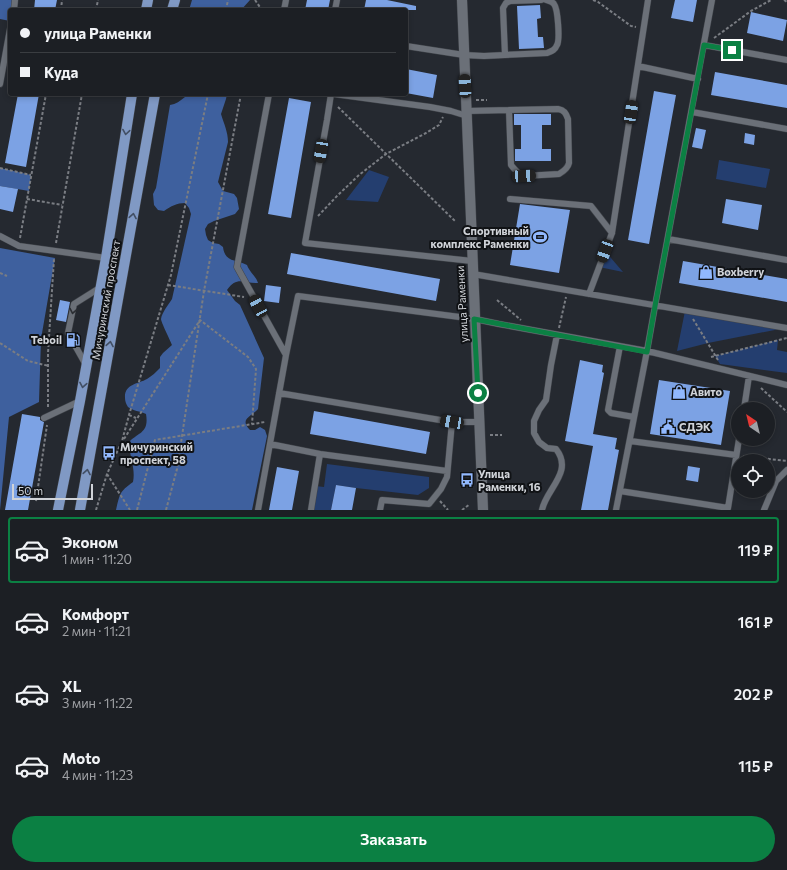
<!DOCTYPE html>
<html lang="ru">
<head>
<meta charset="utf-8">
<style>
	:root { --surface:#1c1f24; --page:#292c31; --text:#f1f3f6; --muted:#a0a2a6; --line:#3a3d41; --accent:#0b8043 }
	body { margin:0; font-family:Commissioner,sans-serif; background:var(--page); color:var(--text); height:100vh; display:flex; flex-direction:column; font-size:15px; white-space:nowrap }
	* { box-sizing:border-box; margin:0 }
	p { font-size:13px; color:var(--muted) }
	.icon { flex:none; width:22px; height:22px; fill:none; stroke:currentColor; stroke-width:2; stroke-linecap:round; stroke-linejoin:round }
	.map { position:relative; height:510px; overflow:hidden }
	.panel { display:flex; flex-direction:column; background:var(--surface); flex:1 }
	.panel>* { flex:none }
	.hud { position:absolute; left:8px; top:8px; width:400px; height:88px; border-radius:4px; box-shadow:0 2px 6px #0003,0 0 0 1px var(--line); display:grid; align-content:center; height:88px; padding:0 12px; background:var(--surface) }
	.needle { width:26px; rotate:325deg }
	.tools { position:absolute; left:731px; top:402px; display:grid; gap:8px }
	.tools a { display:grid; place-items:center; width:44px; height:44px; border-radius:50%; background:var(--surface); box-shadow:0 2px 6px #0003,0 0 0 1px var(--line); font-size:20px }
	.scale { position:absolute; left:12px; bottom:10px; width:81px; box-sizing:border-box; padding-left:4px; border:2px solid #d0d3d8; border-top:0; font-size:11px; line-height:14px; white-space:nowrap; color:#d0d3d8; -webkit-text-stroke:3px #101215; paint-order:stroke }
	.end { position:absolute; width:18px; height:18px; margin:-9px; border:5px solid #0b8043; background:#fff; box-shadow:0 0 0 2px #fff }
	.from { border-radius:50% }
	.car { position:absolute; width:12px; height:24px; margin:-12px -6px; border-radius:5px; box-shadow:0 0 3px 1px #0007; background:linear-gradient(#222 24%,#8ab4d8 0 40%,#222 0 76%,#8ab4d8 0 86%,#222 0) }
	.hud b { display:flex; align-items:center; gap:14px; height:38px; font-size:15px }
	.hud b+b { border-top:1px solid var(--line) }
	.hud i { width:10px; height:10px; background:var(--text) }
	ul { padding:7px 0 0; list-style:none }
	li { display:flex; align-items:center; gap:12px; height:66px; margin:0 8px 6px; padding:0 4px; border:2px solid transparent; border-radius:4px }
	li div { flex:1 }
	li b { display:block; font-size:15px }
	li em { font-style:normal; font-weight:600 }
	li.active { border-color:var(--accent) }
	li>.icon { width:36px; height:36px; stroke-width:1.5 }
	.primary-button { display:flex; gap:8px; margin-top:auto; padding:8px 12px }
	.primary-button a { flex:1; height:46px; border-radius:24px; background:var(--accent); color:#fff; font-size:16px; font-weight:600; line-height:46px; text-align:center }
	.map>svg:first-child { display:block }
</style>
</head>
<body>
<div class="map">
<svg width="787" height="510" viewBox="0 0 787 510">
	<rect width="100%" height="100%" fill="#252930"/>
	<path fill="#243e6f" d="M 719,160 L 770,169 L 766,188 L 716,179 Z
		M 369,170 L 389,177 L 378,202 L 346,200 Z
		M 605,251 L 623,272 L 599,267 Z
		M 685,311 L 785,328 L 708,343 L 677,351 Z
		M 778,340 L 777,350 L 787,352 L 787,373 L 720,364 L 715,356 Z
		M 327,464 L 429,477 L 429,488 L 418,495 L 356,488 L 336,485 L 331,510 L 311,510 L 315,486 L 324,487 Z"/>
	<path fill="#3e609e" d="M 0,0 L 15,0 L 14,10 L 10,10 L 10,21 L 0,19 Z
		M 192,0 L 250,0 L 241,10 L 189,10 Z
		M 185,94 L 227,94 L 226,99 L 221,114 C 224,124 228,132 228,142 L 218,182 L 223,191 L 234,194 L 237,198 L 239,209 L 235,214 L 214,221 L 208,224 L 205,229 L 206,235 L 208,240 L 213,243 L 219,244 L 223,247 C 225,263 236,259 247,265 C 250,273 256,276 258,283 C 245,284 237,275 227,290 L 235,301 L 240,305 L 264,358 L 258,409 C 251,417 239,419 250,430 L 255,430 L 260,427 L 265,430 L 267,436 L 252,510 L 116,510 C 120,494 119,492 133,482 C 136,467 128,455 130,441 C 140,432 149,432 146,414 C 140,411 133,411 128,407 C 126,404 125,401 125,398 C 124,384 138,384 147,379 C 152,376 156,372 160,368 L 160,357 L 163,353 L 172,345 C 170,340 161,322 161,319 C 162,312 169,304 172,299 L 191,214 L 189,208 L 185,203 C 177,203 171,206 164,211 L 158,210 L 154,205 L 153,194 L 156,188 L 170,105 C 176,104 180,101 185,97 Z
		M 0,168 L 31,175 L 29,191 L 0,186 Z
		M 0,248 L 55,258 L 41,339 L 39,402 L 9,417 L 0,510 Z"/>
	<path fill="#7ca2e4" d="M 35,0 L 57,0 L 55,10 L 34,10 Z
		M 307,0 L 330,0 L 328,10 L 305,10 Z
		M 366,0 L 387,0 L 416,6 L 416,10 L 364,10 Z
		M 675,0 L 697,0 L 693,22 L 671,18 Z
		M 540,5 L 541,18 L 537,19 L 538,37 L 543,37 L 544,48 L 519,49 L 517,6 Z
		M 751,12 L 787,20 L 783,41 L 747,33 Z
		M 406,69 L 437,75 L 433,98 L 406,93 Z
		M 715,72 L 787,85 L 787,108 L 711,95 Z
		M 654,91 L 676,95 L 649,244 L 628,240 Z
		M 18,94 L 39,94 L 26,167 L 5,163 Z
		M 289,98 L 311,102 L 291,218 L 268,214 Z
		M 514,114 L 551,114 L 551,125 L 542,125 L 542,149 L 551,149 L 551,161 L 515,161 L 515,149 L 521,149 L 521,125 L 514,125 Z
		M 696,128 L 706,130 L 702,149 L 692,147 Z
		M 745,133 L 755,135 L 754,145 L 744,143 Z
		M 0,186 L 18,189 L 13,212 L 0,209 Z
		M 726,199 L 762,205 L 758,230 L 722,223 Z
		M 520,204 L 570,210 L 559,273 L 510,265 Z
		M 291,253 L 440,279 L 436,301 L 287,274 Z
		M 683,261 L 787,279 L 787,302 L 679,283 Z
		M 266,285 L 281,287 L 279,303 L 264,301 Z
		M 60,300 L 70,302 L 66,322 L 56,320 Z
		M 580,360 L 603,365 L 602,372 L 604,373 L 593,434 L 617,438 L 615,449 L 619,450 L 608,510 L 581,510 L 593,446 L 565,441 Z
		M 659,380 L 730,391 L 721,445 L 650,434 Z
		M 314,411 L 430,432 L 426,454 L 310,434 Z
		M 22,414 L 40,417 L 40,420 L 44,422 L 28,510 L 5,510 Z
		M 688,466 L 700,468 L 698,482 L 686,480 Z
		M 277,467 L 299,471 L 292,510 L 269,510 Z
		M 336,485 L 356,488 L 352,510 L 331,510 Z"/>
	<g fill="none" stroke-linecap="round" stroke-linejoin="round">
		<defs>
			<path id="service" d="M 14,10 L 15,0
				M 284,10 L 286,0
				M 335,10 L 337,0
				M 704,45 L 787,60
				M 406,46 L 464,55 L 484,56 L 547,53 C 552,51 555,50 557,45 C 560,40 558,9 554,4 C 552,1 549,1 546,0
				M 505,55 L 503,8 L 506,3 L 510,1 L 541,0
				M 638,66 L 698,79
				M 0,84 L 10,29
				M 331,94 L 327,120 L 305,243 L 472,261
				M 334,94 L 430,107 L 451,111 L 467,116
				M 466,111 L 558,109 C 564,110 566,113 568,119 L 569,163 C 568,168 564,171 559,174 L 524,176 C 518,174 515,170 511,165 L 509,110
				M 692,112 L 787,129
				M 510,199 L 591,206 L 612,233
				M 0,236 L 19,246 L 106,258
				M 668,239 L 787,260
				M 473,274 L 787,328
				M 589,294 L 612,233 L 648,0
				M 620,346 L 608,410 L 611,413 L 634,417
				M 286,355 L 298,296 L 475,319 L 499,324 L 647,351 L 787,385
				M 86,365 L 68,333 L 74,304 L 101,287
				M 279,393 L 452,422 L 480,422
				M 744,409 L 749,376
				M 44,418 L 80,401
				M 630,441 L 736,455
				M 270,444 L 320,454
				M 620,491 L 728,508 L 739,439
				M 258,510 L 286,355 L 237,267 L 269,94
				M 311,510 L 320,454 L 447,471
				M 380,510 L 382,500 L 429,504 L 441,489 L 447,477 L 452,422
				M 542,510 C 546,489 574,472 556,449 L 547,448 L 539,442 L 534,433 L 534,421 L 539,410 L 546,400 L 551,365 L 557,335
				M 616,510 L 647,351 L 655,306 L 712,0
				M 764,510 L 776,481 L 787,470"/>
			<path id="minor" d="M 462,0 L 483,510"/>
			<path id="primary" d="M 146,10 L 148,0
				M 172,10 L 175,0
				M 58,510 L 80,401 L 106,258 L 132,94
				M 80,510 L 155,94"/>
		</defs>
		<use href="#service" stroke="#40444a" stroke-width="7"/>
		<use href="#minor" stroke="#40444a" stroke-width="11"/>
		<use href="#primary" stroke="#40444a" stroke-width="11"/>
		<path stroke="#7a7d83" stroke-width="2" stroke-dasharray="3 2" stroke-linecap="butt" d="M 255,0 L 262,10
			M 593,0 L 598,2 L 631,26 L 636,27
			M 784,0 L 787,2
			M 61,10 L 62,0
			M 96,10 L 98,0
			M 226,10 L 228,0
			M 714,38 L 751,11 L 771,0
			M 476,100 L 487,100
			M 338,107 L 455,221
			M 0,168 L 31,175
			M 27,199 L 62,205
			M 318,216 L 337,196 L 359,175 L 386,154 L 426,133 L 439,125 L 443,117
			M 20,238 L 46,94
			M 56,243 L 82,94
			M 0,273 L 7,276
			M 168,285 L 244,297
			M 497,300 L 521,320
			M 693,319 L 718,360
			M 559,328 L 566,297
			M 0,343 L 28,361 L 49,366
			M 711,357 L 787,338
			M 761,388 L 787,412
			M 48,407 L 48,353 L 54,259
			M 129,415 L 136,418
			M 490,435 L 502,435
			M 124,439 L 200,320 L 248,357 L 256,369 L 252,424
			M 743,456 L 787,461
			M 747,461 L 752,457
			M 107,474 L 130,510
			M 36,501 L 47,425
			M 440,501 L 448,510
			M 96,510 L 107,474 L 122,441 L 129,415 L 171,275 L 208,94
			M 137,510 L 155,440 L 265,422
			M 166,510 L 177,469 L 204,291 L 241,94
			M 462,510 L 470,504"/>
		<use href="#service" stroke="#6b7078" stroke-width="6"/>
		<use href="#minor" stroke="#6b7078" stroke-width="10"/>
		<use href="#primary" stroke="#8099c4" stroke-width="10"/>
	</g>
	<defs><path id="oneway-chevron" d="M-2-3.5L2.5 0L-2 3.5" fill="none" stroke-width="1.6" stroke-linecap="round" stroke-linejoin="round"/></defs>
	<g stroke="#424f64">
		<use href="#oneway-chevron" transform="translate(126 132) rotate(99)"/>
		<use href="#oneway-chevron" transform="translate(133 216) rotate(-80)"/>
		<use href="#oneway-chevron" transform="translate(110 344) rotate(-80)"/>
		<use href="#oneway-chevron" transform="translate(83 385) rotate(100)"/>
		<use href="#oneway-chevron" transform="translate(87 472) rotate(-80)"/>
	</g>
	<use stroke="#2b2e33" href="#oneway-chevron" transform="translate(73 311) rotate(101)"/>
	<g fill="none" stroke-linecap="round" stroke-linejoin="round">
		<path stroke="#0b8043" stroke-width="5" d="M 478,393 L 474,319 L 647,352 L 655,306 L 704,45 L 732,50"/>
	</g>
	<defs>
		<symbol id="stadium-bare" viewBox="-9 -9 18 18"><path d="M0-5a6.5 5 0 1 0 0 10a6.5 5 0 1 0 0-10ZM-3.5-1.8h7v3.6h-7Z" fill="#91b8fd" stroke="#101215" stroke-width="2.5" paint-order="stroke"/></symbol>
		<symbol id="shop-bare" viewBox="-9 -9 18 18"><path d="M-5-2.5h2.3a2.7 3.5 0 0 1 5.4 0H5L5.5 6h-11ZM-1.5-2.5h3a1.5 2.3 0 0 0-3 0Z" fill="#91b8fd" stroke="#101215" stroke-width="2.5" paint-order="stroke"/></symbol>
		<symbol id="fuel-bare" viewBox="-9 -9 18 18"><path d="M-5.5-6h7V0h2V4h1.3V-2.5L3-4.5l.8-.8L6-3V5H2.5V1h-1V6h-7ZM-4.2-4.7v3.2H.2V-4.7Z" fill="#91b8fd" stroke="#101215" stroke-width="2.5" paint-order="stroke"/></symbol>
		<symbol id="civic-bare" viewBox="-9 -9 18 18"><path d="M-.6-6.5H3V-4.5H.6V-3L4-1V1h2V6H-6V1h2V-1L-.6-3ZM-1.2 2.5V6h2.4V2.5Z" fill="#91b8fd" stroke="#101215" stroke-width="2.5" paint-order="stroke"/></symbol>
		<symbol id="bus-bare" viewBox="-9 -9 18 18"><path d="M-5-6H5V4H4V6H2V4H-2V6H-4V4H-5ZM-3.5-4V0h7V-4ZM-3.5 1.2v1.5H-2V1.2ZM2 1.2v1.5H3.5V1.2Z" fill="#91b8fd" stroke="#101215" stroke-width="2.5" paint-order="stroke"/></symbol>
	</defs>
	<g fill-rule="evenodd">
		<use href="#stadium-bare" x="530" y="227" width="20" height="20"/>
		<use href="#shop-bare" x="696" y="262" width="20" height="20"/>
		<use href="#fuel-bare" x="63" y="330" width="20" height="20"/>
		<use href="#shop-bare" x="669" y="382" width="20" height="20"/>
		<use href="#civic-bare" x="658" y="417" width="20" height="20"/>
		<use href="#bus-bare" x="99" y="443" width="20" height="20"/>
		<use href="#bus-bare" x="457" y="470" width="20" height="20"/>
	</g>
	<g text-anchor="middle" stroke-width="4" stroke-linejoin="round" paint-order="stroke">
		<g font-size="11" font-weight="bold" fill="#d0d3d8" stroke="#101215" text-anchor="start">
			<text x="529" y="235" text-anchor="end">Спортивный<tspan x="529" dy="13">комплекс Раменки</tspan></text>
			<text x="717" y="276">Boxberry</text>
			<text x="62" y="344" text-anchor="end">Teboil</text>
			<text x="690" y="396">Авито</text>
			<text x="679" y="431">СДЭК</text>
			<text x="120" y="451">Мичуринский<tspan x="120" dy="13">проспект, 58</tspan></text>
			<text x="478" y="478">Улица<tspan x="478" dy="13">Раменки, 16</tspan></text>
		</g>
		<g font-size="11" fill="#d0d3d8" stroke="#101215">
			<text transform="translate(106 300) rotate(-80)" y="4">Мичуринский проспект</text>
			<text transform="translate(462 304) rotate(-93)" y="4">улица Раменки</text>
		</g>
	</g>
</svg>
<div class="tools">
<a><svg class="needle" viewBox="-14 -14 28 28"><path d="M0-13l5 13h-10z" fill="#e53935"/><path d="M0 13l5-13h-10z" fill="#a0a2a6"/></svg></a>
<a><svg class="icon" aria-label="locate" viewBox="0 0 24 24"><circle cx="12" cy="12" r="6"/><path d="M12 2v4M12 18v4M2 12h4M18 12h4"/></svg></a>
</div>
<div class="scale">50 m</div>
<i class="end from" style="left:478px;top:393px"></i>
<i class="end" style="left:732px;top:50px"></i>
<i class="car" style="left:465px;top:86px;rotate:357deg"></i>
<i class="car" style="left:631px;top:112px;rotate:9deg"></i>
<i class="car" style="left:321px;top:151px;rotate:190deg"></i>
<i class="car" style="left:524px;top:176px;rotate:87deg"></i>
<i class="car" style="left:605px;top:251px;rotate:200deg"></i>
<i class="car" style="left:258px;top:306px;rotate:331deg"></i>
<i class="car" style="left:452px;top:422px;rotate:280deg"></i>
<div class="hud">
<b><i class="from"></i>улица Раменки</b>
<b><i></i>Куда</b>
</div>
</div>
<section class="panel">
<ul>
<li class="active"><svg class="icon" aria-label="car" viewBox="0 0 24 24"><path d="M5 17H2v-5l4-1 3-4h7l3 4 3 1v5h-3M9 17h6M6 11h13"/><circle cx="7" cy="17" r="2"/><circle cx="17" cy="17" r="2"/></svg><div><b>Эконом</b><p>1 мин · 11:20</p></div><em>119 ₽</em></li>
<li><svg class="icon" aria-label="car" viewBox="0 0 24 24"><path d="M5 17H2v-5l4-1 3-4h7l3 4 3 1v5h-3M9 17h6M6 11h13"/><circle cx="7" cy="17" r="2"/><circle cx="17" cy="17" r="2"/></svg><div><b>Комфорт</b><p>2 мин · 11:21</p></div><em>161 ₽</em></li>
<li><svg class="icon" aria-label="car" viewBox="0 0 24 24"><path d="M5 17H2v-5l4-1 3-4h7l3 4 3 1v5h-3M9 17h6M6 11h13"/><circle cx="7" cy="17" r="2"/><circle cx="17" cy="17" r="2"/></svg><div><b>XL</b><p>3 мин · 11:22</p></div><em>202 ₽</em></li>
<li><svg class="icon" aria-label="car" viewBox="0 0 24 24"><path d="M5 17H2v-5l4-1 3-4h7l3 4 3 1v5h-3M9 17h6M6 11h13"/><circle cx="7" cy="17" r="2"/><circle cx="17" cy="17" r="2"/></svg><div><b>Moto</b><p>4 мин · 11:23</p></div><em>115 ₽</em></li>
</ul>
<div class="primary-button"><a>Заказать</a></div>
</section>
</body>
</html>
